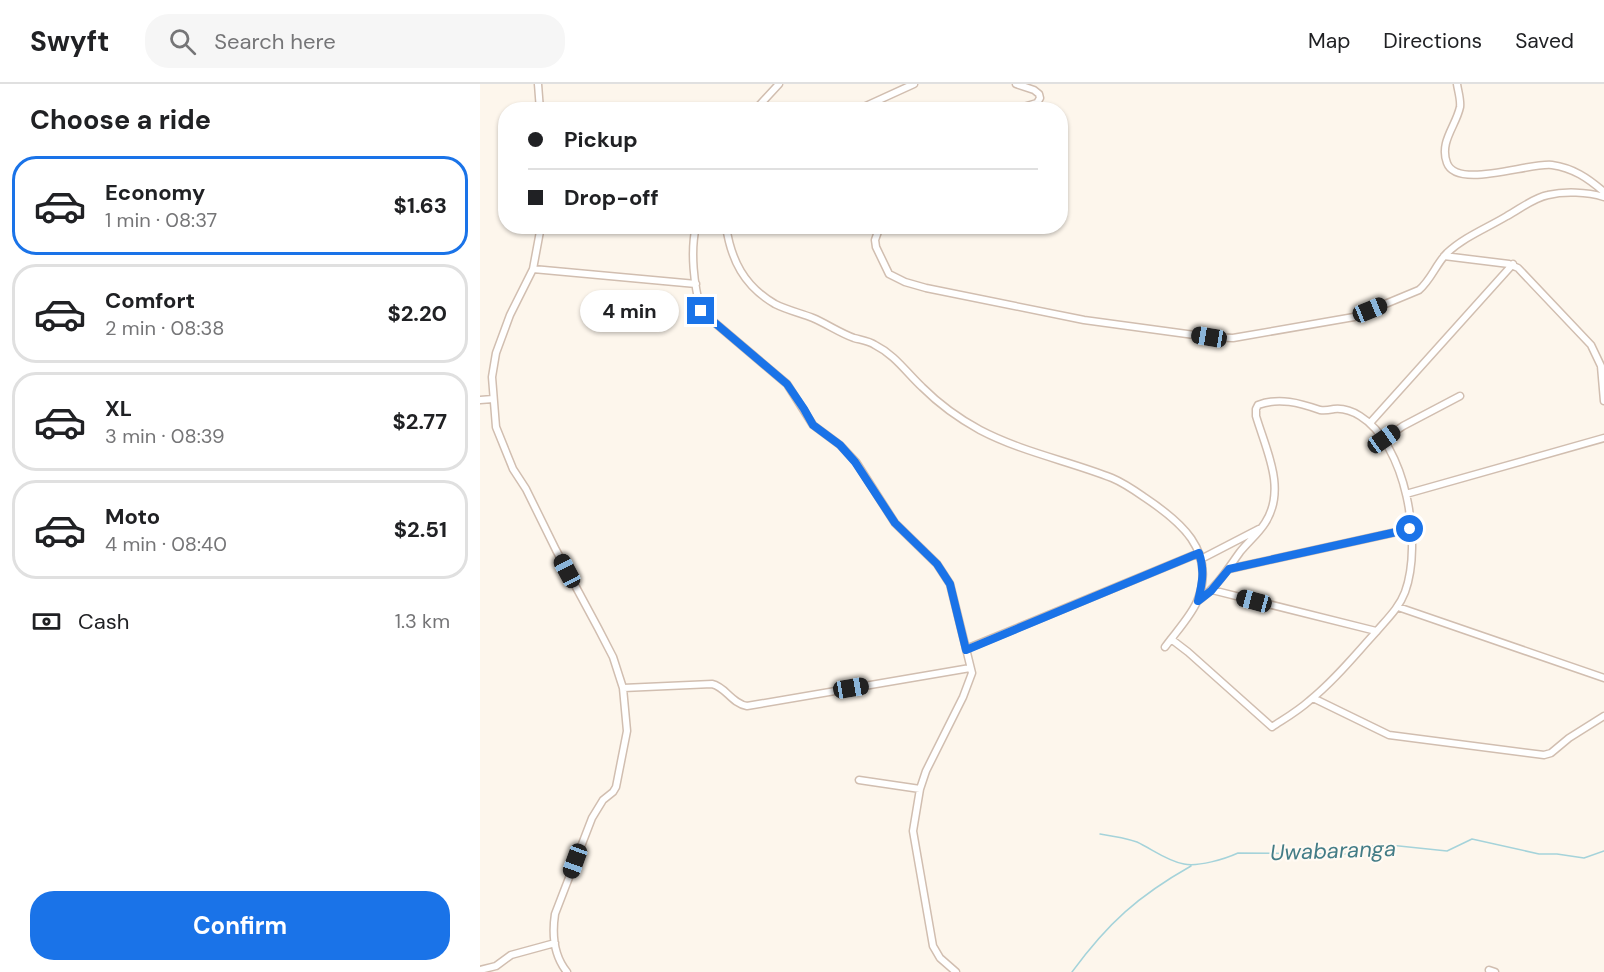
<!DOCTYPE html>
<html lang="en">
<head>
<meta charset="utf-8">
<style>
	:root { --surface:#fff; --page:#f6f6f6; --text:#202124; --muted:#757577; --line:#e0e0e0; --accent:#1a73e8 }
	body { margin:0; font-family:"DM Sans",sans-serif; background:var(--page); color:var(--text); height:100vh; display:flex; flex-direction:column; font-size:22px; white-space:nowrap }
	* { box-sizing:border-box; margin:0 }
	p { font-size:20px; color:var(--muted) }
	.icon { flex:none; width:33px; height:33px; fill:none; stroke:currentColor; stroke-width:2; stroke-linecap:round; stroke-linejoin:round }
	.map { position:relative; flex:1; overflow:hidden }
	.panel { display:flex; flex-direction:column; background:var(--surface); width:480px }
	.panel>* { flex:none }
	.hud { position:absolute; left:18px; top:18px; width:570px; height:132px; border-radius:24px; box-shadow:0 2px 4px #0004; display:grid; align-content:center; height:132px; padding:0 30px; background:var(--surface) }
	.end { position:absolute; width:27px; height:27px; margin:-14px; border:8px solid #1a73e8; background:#fff; box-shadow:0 0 0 3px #fff }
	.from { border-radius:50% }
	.bubble { position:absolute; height:42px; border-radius:21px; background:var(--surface); box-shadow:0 2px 4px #0004; font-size:20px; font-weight:700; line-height:42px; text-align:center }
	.car { position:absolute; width:18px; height:36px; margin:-18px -9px; border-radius:8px; box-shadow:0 0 4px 2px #0007; background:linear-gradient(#222 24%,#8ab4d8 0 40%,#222 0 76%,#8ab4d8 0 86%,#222 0) }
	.hud b { display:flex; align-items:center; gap:21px; height:57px; font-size:22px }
	.hud b+b { border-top:2px solid var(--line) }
	.hud i { width:15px; height:15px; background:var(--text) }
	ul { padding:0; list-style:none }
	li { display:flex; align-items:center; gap:18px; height:99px; margin:0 12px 9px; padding:0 18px; border:3px solid var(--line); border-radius:24px }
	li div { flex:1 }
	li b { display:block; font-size:22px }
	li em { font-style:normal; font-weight:700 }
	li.active { border-color:var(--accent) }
	li>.icon { width:54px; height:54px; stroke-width:1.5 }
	h2 { padding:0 30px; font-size:27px; line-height:72px }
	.pay { display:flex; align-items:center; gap:15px; height:66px; padding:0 30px; font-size:22px }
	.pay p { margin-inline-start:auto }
	.button { display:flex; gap:12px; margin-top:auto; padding:12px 30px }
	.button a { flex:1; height:69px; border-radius:24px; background:var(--accent); color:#fff; font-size:24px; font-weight:700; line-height:69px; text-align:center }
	header { display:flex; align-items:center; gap:36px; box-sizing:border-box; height:84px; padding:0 30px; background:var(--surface); border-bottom:2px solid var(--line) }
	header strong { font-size:28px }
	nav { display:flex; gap:33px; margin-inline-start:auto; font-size:21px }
	.search { width:420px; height:54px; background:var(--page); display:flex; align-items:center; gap:15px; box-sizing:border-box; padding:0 21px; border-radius:24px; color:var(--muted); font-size:22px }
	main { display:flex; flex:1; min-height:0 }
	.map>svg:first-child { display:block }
</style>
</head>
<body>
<header>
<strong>Swyft</strong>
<div class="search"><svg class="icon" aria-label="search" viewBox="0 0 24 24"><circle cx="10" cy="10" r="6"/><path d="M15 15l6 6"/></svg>Search here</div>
<nav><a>Map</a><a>Directions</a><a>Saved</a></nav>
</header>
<main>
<section class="panel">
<h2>Choose a ride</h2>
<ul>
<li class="active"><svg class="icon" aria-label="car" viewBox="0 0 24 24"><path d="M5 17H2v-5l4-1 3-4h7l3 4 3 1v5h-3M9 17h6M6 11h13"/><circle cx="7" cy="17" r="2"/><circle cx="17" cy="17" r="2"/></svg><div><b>Economy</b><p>1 min · 08:37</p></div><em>$1.63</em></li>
<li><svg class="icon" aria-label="car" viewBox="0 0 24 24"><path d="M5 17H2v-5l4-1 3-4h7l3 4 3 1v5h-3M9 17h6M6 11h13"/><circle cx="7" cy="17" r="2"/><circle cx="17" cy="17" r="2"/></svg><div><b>Comfort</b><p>2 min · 08:38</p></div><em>$2.20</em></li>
<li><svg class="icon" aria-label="car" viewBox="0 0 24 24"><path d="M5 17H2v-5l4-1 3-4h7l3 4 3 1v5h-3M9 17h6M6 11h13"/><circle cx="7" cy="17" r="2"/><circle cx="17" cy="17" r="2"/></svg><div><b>XL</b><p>3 min · 08:39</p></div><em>$2.77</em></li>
<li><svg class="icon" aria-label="car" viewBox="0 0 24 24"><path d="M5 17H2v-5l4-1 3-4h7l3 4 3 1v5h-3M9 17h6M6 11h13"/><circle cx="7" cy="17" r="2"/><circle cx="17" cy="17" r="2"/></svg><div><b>Moto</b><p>4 min · 08:40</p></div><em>$2.51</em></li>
</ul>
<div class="pay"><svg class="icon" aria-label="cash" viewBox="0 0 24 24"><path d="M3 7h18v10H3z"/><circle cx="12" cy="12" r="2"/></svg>Cash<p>1.3 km</p></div>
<div class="button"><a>Confirm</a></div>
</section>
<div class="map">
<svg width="1124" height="888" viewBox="0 0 1124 888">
	<rect width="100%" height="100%" fill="#fdf6ec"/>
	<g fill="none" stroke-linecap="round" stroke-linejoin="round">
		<path stroke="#a5d3da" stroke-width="1.5" d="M 620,750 C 633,752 645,754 657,758 C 672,765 687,777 704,780 C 718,783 745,775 758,769 L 866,770 L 900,760 L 967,767 L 992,755 L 1059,770 L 1077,770 L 1104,774 L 1124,767
			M 592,888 C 628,839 658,812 711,782"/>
		<defs>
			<path id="minor" d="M 58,0 L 60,26
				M 977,0 C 978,7 981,16 980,23 C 976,42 959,58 967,79 C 977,106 1050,78 1072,81 C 1093,84 1108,94 1124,108
				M 275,26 L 299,0
				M 377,26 L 434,0
				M 533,26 L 557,19 L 560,14 L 559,10 L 554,6 L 536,0
				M 61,142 L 53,185 L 30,231 L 16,269 L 12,293 L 16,343 L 33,385 L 46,405 L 76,466 L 118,544 L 133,573 L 143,604 L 147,647 L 136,703 L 133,708 L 123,716 L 112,734 L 75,830 C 72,850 74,872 87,888
				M 216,142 C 210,168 214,201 221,227 L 307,300 L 333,341 L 360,361 L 376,378 L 415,439 L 457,480 L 470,500 L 492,589 L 483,613 L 446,687 L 440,705 L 433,747 L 453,862 L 460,874 L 476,888
				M 246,142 C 251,176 264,202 295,220 C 307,226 320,229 333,234 C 347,240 360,249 374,254 C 381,256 389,257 395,261 C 415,271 426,288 442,303 C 460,321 478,334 500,346 C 542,368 589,377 632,394 C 644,399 654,406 664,413 C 700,437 736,466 718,515 C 713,530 695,549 685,563
				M 400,142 L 395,156 L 396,163 L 409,190 L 425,198 L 446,204 L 604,236 L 729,253 L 753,254 L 874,233 L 939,206 C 951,196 956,180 967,169 C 984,153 1007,144 1027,132 C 1040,125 1053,114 1068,111 C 1085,107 1107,108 1124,113
				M 964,172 L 1029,180 L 1038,184 L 1111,261 L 1121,282 L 1124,317
				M 53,185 L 216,200
				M 0,316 L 13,315
				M 890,339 L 1033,180
				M 904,355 L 923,342 L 980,312
				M 926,410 L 1124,354
				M 721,475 L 779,445
				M 749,485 L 930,445
				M 732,506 L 896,547
				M 918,523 L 1124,594
				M 691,555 L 708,568 L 792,643 C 804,635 818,627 829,617 C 854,597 874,572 896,548 C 907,535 919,524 925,508 C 943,459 926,360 880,332 C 872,327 863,324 854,325 C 849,326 845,327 840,326 C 820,319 799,313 778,321 L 776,325 L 776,332 C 786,366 807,405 785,439 C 778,450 768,458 760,468 C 747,486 737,503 718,517
				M 486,565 L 719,469
				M 143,604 L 232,600 C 246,603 251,619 267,622 L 490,584
				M 833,614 L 909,651 L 1064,671 L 1071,669 L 1089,654 L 1124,632
				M 379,696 L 440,705
				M 0,886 L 16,882 L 31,871 L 75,859
				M 1009,886 L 1015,888"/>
		</defs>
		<use href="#minor" stroke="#d1beb0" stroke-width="9"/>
		<use href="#minor" stroke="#fff" stroke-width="6"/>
	</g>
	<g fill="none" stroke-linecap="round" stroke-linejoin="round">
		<path stroke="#1a73e8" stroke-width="8" d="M 221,227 L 307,300 L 324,325 L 333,341 L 360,361 L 375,378 L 415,439 L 457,480 L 470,500 L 486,566 L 719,469 C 725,486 722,500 718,517 L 731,507 L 749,485 L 930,445"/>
	</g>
	<g text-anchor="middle" stroke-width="4.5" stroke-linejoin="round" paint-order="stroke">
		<g font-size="22" font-style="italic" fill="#437c86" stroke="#fffaf3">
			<text transform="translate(853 766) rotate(-2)" y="8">Uwabaranga</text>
		</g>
	</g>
</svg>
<i class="end from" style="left:930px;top:445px"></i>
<i class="end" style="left:221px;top:227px"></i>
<div class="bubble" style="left:100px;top:206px;width:99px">4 min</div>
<i class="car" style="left:890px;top:226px;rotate:68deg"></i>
<i class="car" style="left:729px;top:253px;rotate:279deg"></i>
<i class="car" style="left:904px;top:355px;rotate:55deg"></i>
<i class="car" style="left:87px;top:487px;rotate:332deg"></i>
<i class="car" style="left:774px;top:517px;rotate:285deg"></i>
<i class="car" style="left:371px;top:604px;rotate:81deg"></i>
<i class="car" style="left:95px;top:777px;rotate:200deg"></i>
<div class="hud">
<b><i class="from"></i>Pickup</b>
<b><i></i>Drop-off</b>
</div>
</div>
</main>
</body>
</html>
